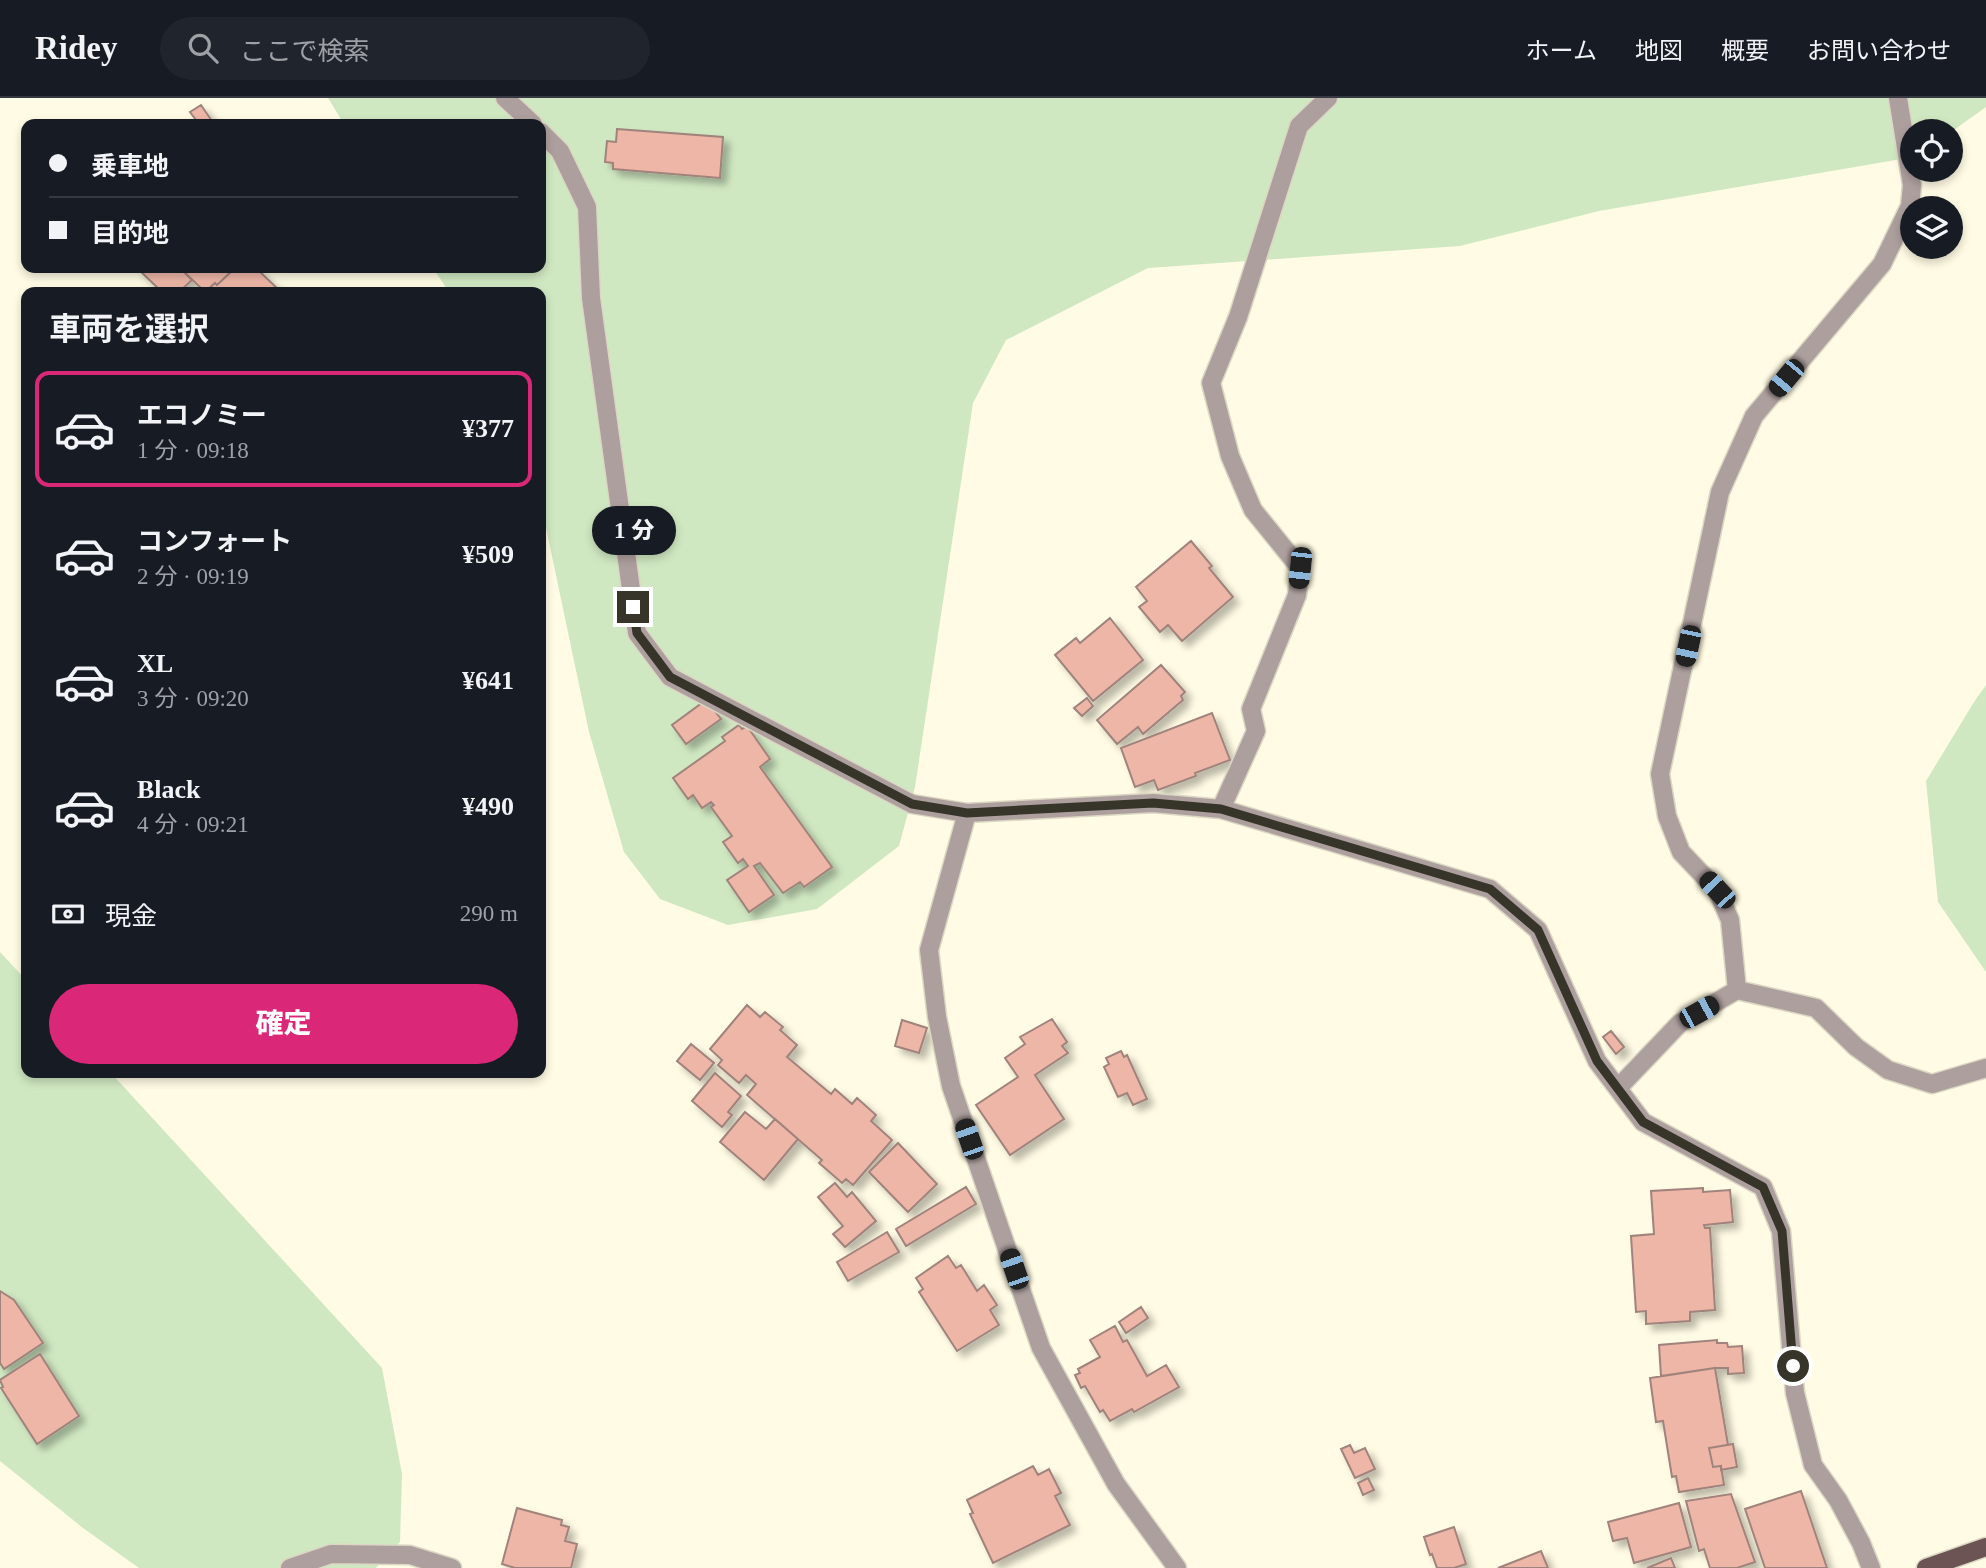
<!DOCTYPE html>
<html lang="ja">
<head>
<meta charset="utf-8">
<style>
	:root { --surface:#171b24; --page:#20242c; --text:#f1f3f6; --muted:#9ea1a6; --line:#363941; --accent:#db2777 }
	body { margin:0; font-family:"Times New Roman","Noto Sans JP",serif; background:var(--page); color:var(--text); height:100vh; display:flex; flex-direction:column; font-size:26px; white-space:nowrap }
	* { box-sizing:border-box; margin:0 }
	p { font-size:23px; color:var(--muted) }
	.icon { flex:none; width:38px; height:38px; fill:none; stroke:currentColor; stroke-width:2; stroke-linecap:round; stroke-linejoin:round }
	.map { position:relative; flex:1; overflow:hidden }
	.side { position:absolute; left:21px; top:189px; width:525px; height:791px; display:flex; flex-direction:column; background:var(--surface); border-radius:14px; box-shadow:0 4px 10px #0003 }
	.side>* { flex:none }
	.top-card { position:absolute; left:21px; top:21px; width:525px; height:154px; border-radius:14px; box-shadow:0 4px 10px #0003; display:grid; align-content:center; height:154px; padding:0 28px; background:var(--surface) }
	.controls { position:absolute; left:1900px; top:21px; display:grid; gap:14px }
	.controls a { display:grid; place-items:center; width:63px; height:63px; border-radius:50%; background:var(--surface); box-shadow:0 4px 10px #0003; font-size:35px }
	.end { position:absolute; width:32px; height:32px; margin:-16px; border:9px solid #37352a; background:#fff; box-shadow:0 0 0 4px #fff }
	.from { border-radius:50% }
	.bubble { position:absolute; height:49px; border-radius:24px; background:var(--surface); box-shadow:0 4px 10px #0003; font-size:23px; font-weight:800; line-height:49px; text-align:center }
	.car { position:absolute; width:21px; height:42px; margin:-21px -10px; border-radius:9px; box-shadow:0 0 5px 2px #0007; background:linear-gradient(#222 24%,#8ab4d8 0 40%,#222 0 76%,#8ab4d8 0 86%,#222 0) }
	.top-card b { display:flex; align-items:center; gap:24px; height:66px; font-size:26px }
	.top-card b+b { border-top:2px solid var(--line) }
	.top-card i { width:18px; height:18px; background:var(--text) }
	ul { padding:0; list-style:none }
	li { display:flex; align-items:center; gap:21px; height:116px; margin:0 14px 10px; padding:0 14px; border:4px solid transparent; border-radius:14px }
	li div { flex:1 }
	li b { display:block; font-size:26px }
	li em { font-style:normal; font-weight:800 }
	li.on { border-color:var(--accent) }
	li>.icon { width:63px; height:63px; stroke-width:1.5 }
	h2 { padding:0 28px; font-size:32px; line-height:84px }
	.pay { display:flex; align-items:center; gap:18px; height:77px; padding:0 28px; font-size:26px }
	.pay p { margin-inline-start:auto }
	.cta { display:flex; gap:14px; margin-top:auto; padding:14px 28px }
	.cta a { flex:1; height:80px; border-radius:42px; background:var(--accent); color:#fff; font-size:28px; font-weight:800; line-height:80px; text-align:center }
	header { display:flex; align-items:center; gap:42px; box-sizing:border-box; height:98px; padding:0 35px; background:var(--surface); border-bottom:2px solid var(--line) }
	header strong { font-size:33px }
	nav { display:flex; gap:38px; margin-inline-start:auto; font-size:24px }
	.search { width:490px; height:63px; background:var(--page); display:flex; align-items:center; gap:18px; box-sizing:border-box; padding:0 24px; border-radius:38px; color:var(--muted); font-size:26px }
	.map>svg:first-child { display:block }
</style>
</head>
<body>
<header>
<strong>Ridey</strong>
<div class="search"><svg class="icon" aria-label="search" viewBox="0 0 24 24"><circle cx="10" cy="10" r="6"/><path d="M15 15l6 6"/></svg>ここで検索</div>
<nav><a>ホーム</a><a>地図</a><a>概要</a><a>お問い合わせ</a></nav>
</header>
<div class="map">
<svg width="1986" height="1470" viewBox="0 0 1986 1470">
	<defs>
		<filter id="shadow"><feDropShadow dx="6" dy="6" stdDeviation="3.5" flood-color="#0004"/></filter>
	</defs>
	<rect width="100%" height="100%" fill="#fffbe4"/>
	<path fill="#d0e8c2" d="M 328,0 L 1986,0 L 1986,9 L 1951,34 L 1913,33 L 1913,59 L 1599,113 L 1460,148 L 1148,170 L 1006,242 L 973,305 L 915,689 L 899,748 L 817,811 L 728,827 L 660,801 L 624,754 L 589,634 L 541,406 L 541,194 L 449,194 L 433,170 L 541,170 L 541,26 L 344,26 Z
		M 1986,587 L 1986,874 L 1938,804 L 1926,683 L 1974,604 Z
		M 0,854 L 26,882 L 26,975 L 111,975 L 382,1270 L 402,1376 L 400,1444 L 376,1470 L 139,1470 L 83,1430 L 0,1363 Z"/>
	<path fill="#edb6a7" stroke="#a0837c" stroke-width="2" filter="url(#shadow)" d="M 201,7 L 214,26 L 199,26 L 190,14 Z
		M 617,31 L 723,39 L 720,80 L 613,71 L 613,65 L 605,64 L 607,43 L 616,44 Z
		M 137,170 L 180,170 L 192,182 L 179,194 L 162,194 Z
		M 180,170 L 235,170 L 217,187 L 215,185 L 205,194 Z
		M 235,170 L 256,170 L 281,194 L 205,194 L 215,185 L 217,187 Z
		M 1191,443 L 1212,468 L 1209,470 L 1233,499 L 1182,543 L 1168,527 L 1160,534 L 1139,509 L 1147,503 L 1136,489 Z
		M 1110,520 L 1143,562 L 1093,603 L 1055,557 L 1076,540 L 1080,545 Z
		M 1161,567 L 1185,594 L 1181,598 L 1183,602 L 1143,636 L 1138,629 L 1117,646 L 1097,622 Z
		M 1087,600 L 1093,608 L 1082,618 L 1074,610 Z
		M 706,602 L 721,621 L 686,646 L 672,627 Z
		M 1212,615 L 1230,662 L 1195,675 L 1196,678 L 1158,692 L 1154,682 L 1135,689 L 1121,650 Z
		M 739,627 L 742,631 L 747,628 L 770,661 L 760,669 L 832,769 L 804,789 L 800,784 L 783,795 L 760,765 L 754,768 L 774,797 L 749,814 L 727,782 L 748,768 L 743,761 L 738,765 L 723,744 L 732,738 L 711,709 L 714,707 L 711,704 L 702,710 L 693,697 L 688,701 L 673,680 L 725,643 L 722,639 Z
		M 747,907 L 760,919 L 765,914 L 783,929 L 780,932 L 797,947 L 787,959 L 831,996 L 835,991 L 852,1006 L 857,1000 L 876,1017 L 871,1023 L 892,1042 L 853,1087 L 846,1081 L 842,1085 L 819,1065 L 822,1062 L 747,997 L 756,986 L 746,977 L 739,985 L 718,967 L 722,962 L 710,951 Z
		M 1052,921 L 1067,944 L 1062,948 L 1068,955 L 1035,977 L 1064,1021 L 1010,1057 L 976,1007 L 1018,979 L 1005,960 L 1025,946 L 1020,939 Z
		M 902,922 L 927,930 L 919,955 L 895,948 Z
		M 1611,933 L 1624,949 L 1616,956 L 1603,939 Z
		M 691,946 L 714,965 L 700,982 L 677,963 Z
		M 1121,953 L 1124,959 L 1127,957 L 1147,1001 L 1133,1007 L 1127,995 L 1118,999 L 1104,969 L 1109,966 L 1106,960 Z
		M 715,975 L 741,998 L 728,1014 L 732,1017 L 722,1029 L 692,1003 Z
		M 745,1014 L 766,1031 L 775,1021 L 798,1041 L 764,1082 L 720,1044 Z
		M 898,1045 L 937,1086 L 908,1114 L 869,1074 Z
		M 835,1085 L 847,1099 L 852,1094 L 876,1123 L 845,1149 L 833,1136 L 843,1128 L 818,1099 Z
		M 966,1089 L 976,1106 L 906,1148 L 896,1131 Z
		M 1703,1090 L 1703,1094 L 1730,1092 L 1733,1124 L 1704,1127 L 1705,1130 L 1710,1130 L 1715,1212 L 1690,1214 L 1690,1223 L 1646,1226 L 1646,1213 L 1636,1214 L 1631,1138 L 1654,1136 L 1651,1093 Z
		M 887,1134 L 899,1154 L 848,1183 L 837,1164 Z
		M 948,1158 L 956,1170 L 961,1167 L 977,1193 L 984,1187 L 997,1207 L 990,1212 L 999,1227 L 957,1253 L 919,1194 L 923,1191 L 916,1180 Z
		M 0,1193 L 14,1202 L 43,1245 L 4,1271 L 0,1265 Z
		M 1141,1209 L 1148,1220 L 1126,1235 L 1119,1224 Z
		M 1115,1228 L 1123,1244 L 1127,1242 L 1147,1278 L 1166,1267 L 1179,1289 L 1134,1314 L 1132,1311 L 1110,1323 L 1103,1312 L 1100,1314 L 1085,1288 L 1081,1290 L 1075,1277 L 1080,1275 L 1078,1271 L 1100,1259 L 1090,1242 Z
		M 1717,1242 L 1717,1245 L 1727,1245 L 1728,1249 L 1742,1248 L 1744,1275 L 1728,1276 L 1728,1270 L 1715,1270 L 1661,1278 L 1659,1247 Z
		M 40,1256 L 79,1318 L 37,1346 L 1,1290 L 3,1289 L 0,1282 Z
		M 1715,1270 L 1728,1347 L 1709,1350 L 1713,1369 L 1721,1368 L 1724,1387 L 1679,1394 L 1676,1378 L 1672,1379 L 1663,1323 L 1656,1324 L 1650,1280 Z
		M 1733,1346 L 1737,1369 L 1721,1372 L 1721,1368 L 1713,1369 L 1709,1350 Z
		M 1350,1347 L 1354,1355 L 1365,1350 L 1375,1371 L 1355,1380 L 1341,1351 Z
		M 1033,1368 L 1038,1377 L 1049,1371 L 1061,1395 L 1055,1398 L 1070,1427 L 993,1465 L 970,1416 L 973,1415 L 967,1402 Z
		M 1368,1380 L 1374,1392 L 1363,1397 L 1358,1385 Z
		M 1801,1393 L 1827,1470 L 1765,1470 L 1745,1411 Z
		M 1731,1396 L 1755,1464 L 1737,1470 L 1710,1470 L 1704,1451 L 1699,1453 L 1686,1403 Z
		M 1679,1405 L 1691,1449 L 1634,1465 L 1627,1440 L 1613,1443 L 1608,1424 Z
		M 517,1410 L 562,1422 L 561,1427 L 569,1429 L 565,1443 L 577,1446 L 571,1470 L 515,1470 L 502,1466 Z
		M 1454,1429 L 1466,1466 L 1454,1470 L 1437,1470 L 1432,1456 L 1430,1457 L 1424,1439 Z
		M 1541,1453 L 1548,1470 L 1498,1470 Z
		M 1671,1460 L 1675,1470 L 1647,1470 Z"/>
	<g fill="none" stroke-linecap="round" stroke-linejoin="round">
		<defs>
			<path id="minor" d="M 505,0 L 533,26
				M 541,34 L 560,53 L 587,109 L 591,200 L 637,535 L 670,579 L 912,706 L 967,715 L 929,852 L 937,919 L 951,988 L 1041,1250 L 1116,1386 L 1177,1470
				M 1221,711 L 1256,633 L 1251,611 L 1297,497 L 1300,470 L 1253,412 L 1230,358 L 1211,285 L 1238,219 L 1299,28 L 1328,0
				M 967,715 L 1153,705 L 1221,711 L 1490,791 L 1538,832 L 1597,963 L 1643,1024 L 1763,1089 L 1781,1133 L 1795,1295 L 1813,1367 L 1838,1402 L 1861,1445 L 1871,1470
				M 1737,892 L 1730,822 L 1717,792 L 1681,754 L 1667,718 L 1660,676 L 1720,394 L 1754,318 L 1882,166 L 1910,108 L 1912,87 L 1898,0
				M 1618,990 L 1680,925 L 1737,892 L 1816,910 L 1856,949 L 1888,972 L 1932,986 L 1986,970
				M 290,1470 L 331,1456 L 410,1457 L 452,1470"/>
			<path id="major" d="M 1926,1470 L 1986,1449"/>
		</defs>
		<use href="#minor" stroke="#dbd7c3" stroke-width="21"/>
		<use href="#major" stroke="#dbd7c3" stroke-width="21"/>
		<use href="#minor" stroke="#ad9f9e" stroke-width="18"/>
		<use href="#major" stroke="#6c5454" stroke-width="18"/>
	</g>
	<g fill="none" stroke-linecap="round" stroke-linejoin="round">
		<path stroke="#37352a" stroke-width="9" d="M 633,509 L 637,535 L 670,579 L 912,706 L 967,715 L 1153,705 L 1221,711 L 1490,791 L 1538,832 L 1597,963 L 1643,1024 L 1763,1089 L 1782,1133 L 1793,1268"/>
	</g>
</svg>
<div class="controls">
<a><svg class="icon" aria-label="locate" viewBox="0 0 24 24"><circle cx="12" cy="12" r="6"/><path d="M12 2v4M12 18v4M2 12h4M18 12h4"/></svg></a>
<a><svg class="icon" aria-label="layers" viewBox="0 0 24 24"><path d="M12 4l9 5-9 5-9-5zM3 14l9 5 9-5"/></svg></a>
</div>
<i class="end from" style="left:1793px;top:1268px"></i>
<i class="end" style="left:633px;top:509px"></i>
<div class="bubble" style="left:592px;top:408px;width:84px">1 分</div>
<i class="car" style="left:1786px;top:280px;rotate:220deg"></i>
<i class="car" style="left:1300px;top:470px;rotate:186deg"></i>
<i class="car" style="left:1688px;top:548px;rotate:192deg"></i>
<i class="car" style="left:1717px;top:792px;rotate:317deg"></i>
<i class="car" style="left:1699px;top:914px;rotate:61deg"></i>
<i class="car" style="left:969px;top:1041px;rotate:341deg"></i>
<i class="car" style="left:1014px;top:1171px;rotate:341deg"></i>
<div class="top-card">
<b><i class="from"></i>乗車地</b>
<b><i></i>目的地</b>
</div>
<section class="side">
<h2>車両を選択</h2>
<ul>
<li class="on"><svg class="icon" aria-label="car" viewBox="0 0 24 24"><path d="M5 17H2v-5l4-1 3-4h7l3 4 3 1v5h-3M9 17h6M6 11h13"/><circle cx="7" cy="17" r="2"/><circle cx="17" cy="17" r="2"/></svg><div><b>エコノミー</b><p>1 分 · 09:18</p></div><em>¥377</em></li>
<li><svg class="icon" aria-label="car" viewBox="0 0 24 24"><path d="M5 17H2v-5l4-1 3-4h7l3 4 3 1v5h-3M9 17h6M6 11h13"/><circle cx="7" cy="17" r="2"/><circle cx="17" cy="17" r="2"/></svg><div><b>コンフォート</b><p>2 分 · 09:19</p></div><em>¥509</em></li>
<li><svg class="icon" aria-label="car" viewBox="0 0 24 24"><path d="M5 17H2v-5l4-1 3-4h7l3 4 3 1v5h-3M9 17h6M6 11h13"/><circle cx="7" cy="17" r="2"/><circle cx="17" cy="17" r="2"/></svg><div><b>XL</b><p>3 分 · 09:20</p></div><em>¥641</em></li>
<li><svg class="icon" aria-label="car" viewBox="0 0 24 24"><path d="M5 17H2v-5l4-1 3-4h7l3 4 3 1v5h-3M9 17h6M6 11h13"/><circle cx="7" cy="17" r="2"/><circle cx="17" cy="17" r="2"/></svg><div><b>Black</b><p>4 分 · 09:21</p></div><em>¥490</em></li>
</ul>
<div class="pay"><svg class="icon" aria-label="cash" viewBox="0 0 24 24"><path d="M3 7h18v10H3z"/><circle cx="12" cy="12" r="2"/></svg>現金<p>290 m</p></div>
<div class="cta"><a>確定</a></div>
</section>
</div>
</body>
</html>
